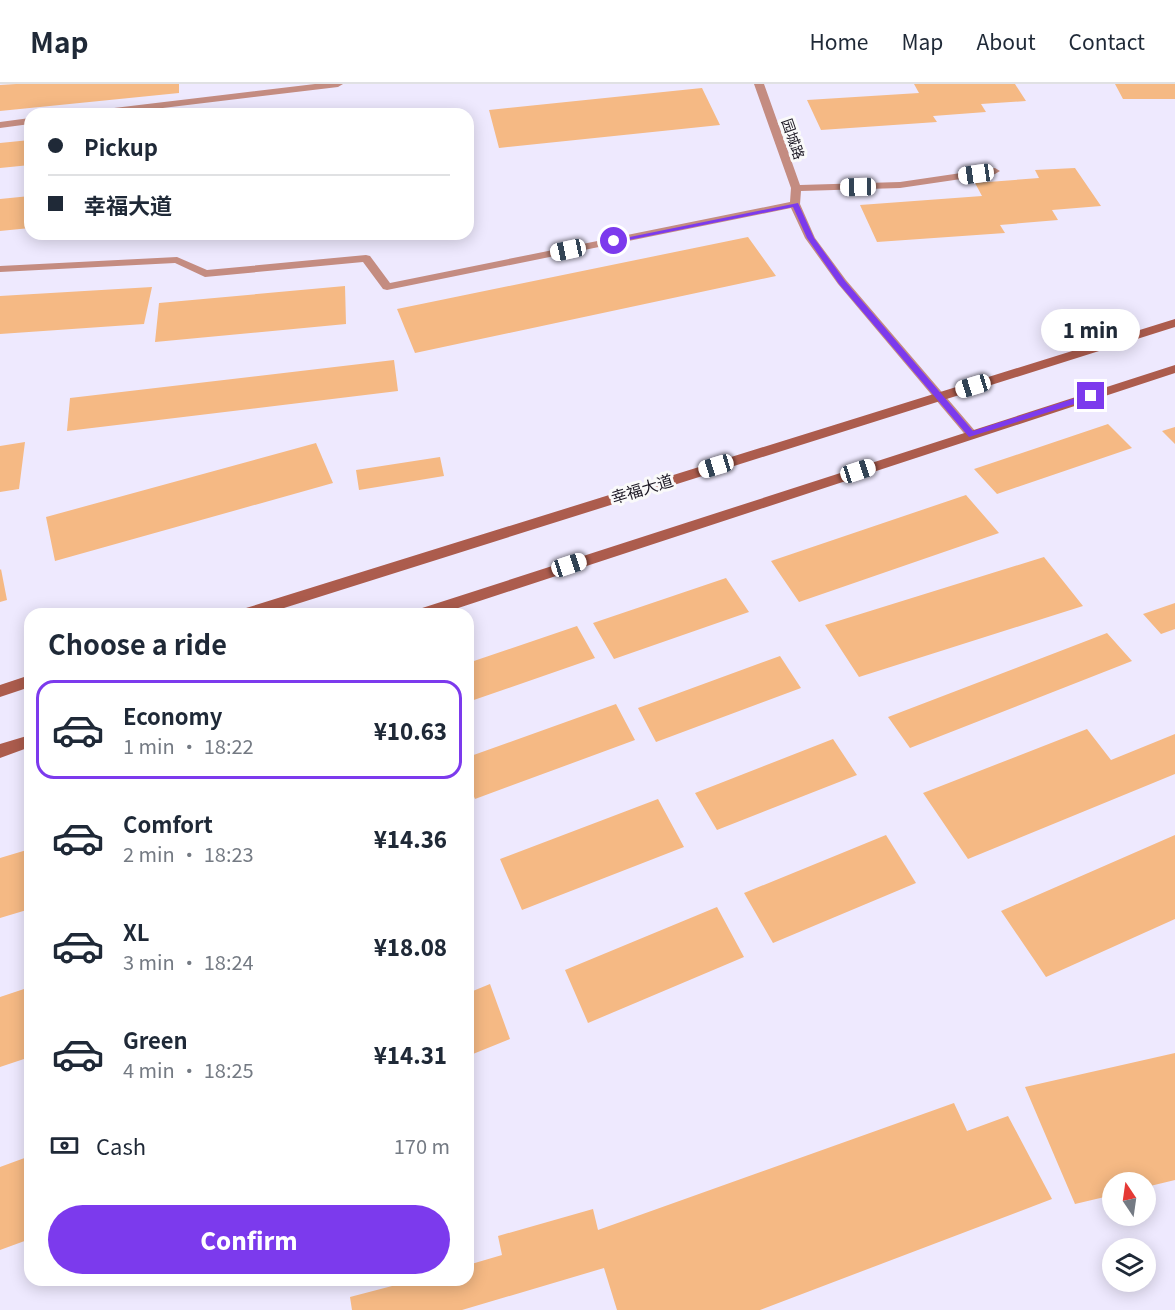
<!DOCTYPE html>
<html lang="en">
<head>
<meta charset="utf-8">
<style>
	:root { --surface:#fff; --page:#f2f2f3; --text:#1f2937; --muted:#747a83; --line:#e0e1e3; --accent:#7c3aed }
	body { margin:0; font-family:Georgia,"Noto Sans SC",serif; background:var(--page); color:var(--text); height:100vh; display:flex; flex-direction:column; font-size:22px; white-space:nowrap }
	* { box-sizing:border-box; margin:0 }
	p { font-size:20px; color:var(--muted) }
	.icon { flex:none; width:33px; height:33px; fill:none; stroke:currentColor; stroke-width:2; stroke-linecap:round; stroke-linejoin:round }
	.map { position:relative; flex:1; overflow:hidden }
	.drawer { position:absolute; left:24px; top:524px; width:450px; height:678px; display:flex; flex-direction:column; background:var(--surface); border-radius:18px; box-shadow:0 3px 15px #0003 }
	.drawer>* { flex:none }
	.hud { position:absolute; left:24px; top:24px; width:450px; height:132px; border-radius:18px; box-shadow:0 3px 15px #0003; display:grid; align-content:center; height:132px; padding:0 24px; background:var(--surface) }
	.needle { width:39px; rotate:347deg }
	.controls { position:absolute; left:1102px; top:1088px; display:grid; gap:12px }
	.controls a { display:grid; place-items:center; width:54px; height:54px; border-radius:50%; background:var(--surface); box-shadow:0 3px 15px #0003; font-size:30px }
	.end { position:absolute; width:27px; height:27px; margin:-14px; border:8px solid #7c3aed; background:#fff; box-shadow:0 0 0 3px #fff }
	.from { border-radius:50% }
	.bubble { position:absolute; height:42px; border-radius:21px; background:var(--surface); box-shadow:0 3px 15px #0003; font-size:20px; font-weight:800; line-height:42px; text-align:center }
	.car { position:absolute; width:18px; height:36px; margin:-18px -9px; border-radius:8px; box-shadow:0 0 4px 2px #0007; background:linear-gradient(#fff 24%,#345 0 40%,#fff 0 76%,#345 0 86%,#fff 0) }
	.hud b { display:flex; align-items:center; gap:21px; height:57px; font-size:22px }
	.hud b+b { border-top:2px solid var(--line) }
	.hud i { width:15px; height:15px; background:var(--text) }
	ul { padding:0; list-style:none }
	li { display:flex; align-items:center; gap:18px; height:99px; margin:0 12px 9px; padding:0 12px; border:3px solid transparent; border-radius:18px }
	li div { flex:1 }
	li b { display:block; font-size:22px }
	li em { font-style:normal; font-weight:800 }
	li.selected { border-color:var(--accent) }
	li>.icon { width:54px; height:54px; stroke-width:1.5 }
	h2 { padding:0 24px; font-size:27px; line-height:72px }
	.pay { display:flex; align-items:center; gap:15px; height:66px; padding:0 24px; font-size:22px }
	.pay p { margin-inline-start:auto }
	.cta { display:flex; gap:12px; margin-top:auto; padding:12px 24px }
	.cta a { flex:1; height:69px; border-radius:36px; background:var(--accent); color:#fff; font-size:24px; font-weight:800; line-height:69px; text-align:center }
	header { display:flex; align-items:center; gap:36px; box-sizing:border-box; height:84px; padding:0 30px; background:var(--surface); border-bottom:2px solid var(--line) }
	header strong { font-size:28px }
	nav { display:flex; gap:33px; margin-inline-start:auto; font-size:21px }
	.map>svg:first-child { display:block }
</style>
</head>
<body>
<header>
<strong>Map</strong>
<nav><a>Home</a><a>Map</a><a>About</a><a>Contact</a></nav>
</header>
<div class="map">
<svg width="1175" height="1226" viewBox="0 0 1175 1226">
	<rect width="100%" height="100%" fill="#eee9fe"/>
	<path fill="#f5b984" d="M 16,0 L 179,0 L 179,9 L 0,27 L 0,1 Z
		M 914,0 L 1015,0 L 1026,17 L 981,20 L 986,28 L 933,32 L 937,38 L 821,46 L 807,16 L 919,9 Z
		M 1115,0 L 1175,0 L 1175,15 L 1123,15 Z
		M 702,4 L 720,41 L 499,64 L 489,26 Z
		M 30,56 L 30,81 L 0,84 L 0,59 Z
		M 1075,84 L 1101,122 L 1052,126 L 1058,136 L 1000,141 L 1005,149 L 877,158 L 860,121 L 982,112 L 975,99 L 1039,94 L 1035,86 Z
		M 30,112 L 30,144 L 0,147 L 0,115 Z
		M 748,153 L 776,192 L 415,269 L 397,225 Z
		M 345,202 L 346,240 L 155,258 L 159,219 Z
		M 152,203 L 144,240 L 0,250 L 0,212 Z
		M 394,276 L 398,307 L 67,347 L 70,314 Z
		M 1108,340 L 1132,364 L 997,410 L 974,385 Z
		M 1175,343 L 1175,360 L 1162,347 Z
		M 25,358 L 19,405 L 0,408 L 0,362 Z
		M 316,359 L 333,399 L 55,477 L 46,433 Z
		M 440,373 L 444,392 L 359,406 L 356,386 Z
		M 966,411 L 999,449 L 799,518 L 771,477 Z
		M 1044,473 L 1083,522 L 859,593 L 825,541 Z
		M 1,485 L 7,516 L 0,518 L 0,486 Z
		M 726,494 L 749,528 L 614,575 L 593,539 Z
		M 1175,519 L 1175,545 L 1161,550 L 1143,530 Z
		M 577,542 L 595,574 L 468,618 L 468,579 Z
		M 1107,549 L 1132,577 L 910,664 L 888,633 Z
		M 780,572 L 801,604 L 656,658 L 638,624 Z
		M 616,620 L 635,656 L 475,715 L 468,699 L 468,673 Z
		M 1087,645 L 1111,676 L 1175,650 L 1175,690 L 968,775 L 923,709 Z
		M 833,655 L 857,691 L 717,746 L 695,709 Z
		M 658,715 L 684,763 L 522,826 L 500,775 Z
		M 886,751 L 916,799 L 773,859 L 744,809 Z
		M 1175,751 L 1175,835 L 1046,893 L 1001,827 Z
		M 30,765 L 30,825 L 0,834 L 0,774 Z
		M 717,823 L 744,873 L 588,939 L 565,886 Z
		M 490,900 L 510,955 L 468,972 L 468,909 Z
		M 30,903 L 30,973 L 0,983 L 0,913 Z
		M 1175,969 L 1175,1096 L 1146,1103 L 1146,1098 L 1113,1098 L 1113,1111 L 1075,1120 L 1025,1003 Z
		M 954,1019 L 967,1047 L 1008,1032 L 1052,1115 L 760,1226 L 617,1226 L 604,1184 L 462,1226 L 352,1226 L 350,1213 L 415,1196 L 468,1196 L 468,1181 L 502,1171 L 498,1152 L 593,1125 L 598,1146 Z
		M 30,1072 L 30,1155 L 0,1166 L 0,1083 Z"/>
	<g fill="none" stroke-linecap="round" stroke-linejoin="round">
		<path fill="#c48c81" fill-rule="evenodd" d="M 315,0 L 343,0 L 338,3 L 113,30 L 84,30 L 89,27 Z
			M 754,0 L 764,0 L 800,101 L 900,98 L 995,84 L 1000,87 L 995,90 L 900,104 L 801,107 L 800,120 L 815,154 L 846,196 L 976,348 L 976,354 L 968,354 L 838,200 L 805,154 L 791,124 L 387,206 L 383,205 L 363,178 L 205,193 L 175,179 L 0,188 L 0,182 L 177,173 L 207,186 L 366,171 L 370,172 L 390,199 L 790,118 L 791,104 Z
			M 30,34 L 30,40 L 0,44 L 0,38 Z"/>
		<path fill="#ac5c4d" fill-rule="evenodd" d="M 1175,235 L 1175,243 L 265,530 L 239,530 L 246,524 Z
			M 1175,281 L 1175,289 L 440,530 L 414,530 L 416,526 Z
			M 30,591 L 30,603 L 0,613 L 0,601 Z
			M 30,651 L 30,663 L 0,674 L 0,660 Z"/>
	</g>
	<path fill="#7c3aed" d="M 798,119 L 814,154 L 845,197 L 973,347 L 1091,309 L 1094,314 L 969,353 L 839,200 L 807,154 L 793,123 L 614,159 L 610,157 Z"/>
	<g text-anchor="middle" stroke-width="6" stroke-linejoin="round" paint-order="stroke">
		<g font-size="14" fill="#1b1723" stroke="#fafafa">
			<text transform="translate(793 55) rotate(71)" y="5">园城路</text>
		</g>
		<g font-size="16" fill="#1b1723" stroke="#fafafa">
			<text transform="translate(642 405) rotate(-17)" y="6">幸福大道</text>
		</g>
	</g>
</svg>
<div class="controls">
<a><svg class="needle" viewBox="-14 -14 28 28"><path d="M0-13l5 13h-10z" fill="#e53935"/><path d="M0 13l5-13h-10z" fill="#747a83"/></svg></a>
<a><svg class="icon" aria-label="layers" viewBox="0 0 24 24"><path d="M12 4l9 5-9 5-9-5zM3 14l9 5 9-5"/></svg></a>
</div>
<i class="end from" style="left:614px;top:157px"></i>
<i class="end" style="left:1091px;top:312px"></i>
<div class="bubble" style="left:1041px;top:225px;width:99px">1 min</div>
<i class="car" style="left:976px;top:90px;rotate:262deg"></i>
<i class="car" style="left:858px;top:103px;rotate:269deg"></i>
<i class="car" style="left:568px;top:166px;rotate:258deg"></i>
<i class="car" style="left:973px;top:302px;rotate:253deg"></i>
<i class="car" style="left:716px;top:382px;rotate:253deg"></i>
<i class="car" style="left:858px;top:387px;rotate:72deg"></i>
<i class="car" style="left:569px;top:481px;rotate:72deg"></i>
<div class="hud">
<b><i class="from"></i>Pickup</b>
<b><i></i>幸福大道</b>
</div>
<section class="drawer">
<h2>Choose a ride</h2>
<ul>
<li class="selected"><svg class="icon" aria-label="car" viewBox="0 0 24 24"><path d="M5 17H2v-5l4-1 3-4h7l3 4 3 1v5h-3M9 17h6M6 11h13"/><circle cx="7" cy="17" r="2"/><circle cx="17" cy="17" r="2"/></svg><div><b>Economy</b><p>1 min · 18:22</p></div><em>¥10.63</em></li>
<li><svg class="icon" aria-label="car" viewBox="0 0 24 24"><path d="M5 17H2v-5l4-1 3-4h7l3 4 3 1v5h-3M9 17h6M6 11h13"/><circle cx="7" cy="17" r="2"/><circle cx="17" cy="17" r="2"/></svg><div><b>Comfort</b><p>2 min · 18:23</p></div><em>¥14.36</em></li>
<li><svg class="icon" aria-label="car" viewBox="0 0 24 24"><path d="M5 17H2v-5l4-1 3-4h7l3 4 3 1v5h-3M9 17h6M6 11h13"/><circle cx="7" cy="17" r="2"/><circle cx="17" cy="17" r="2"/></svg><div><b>XL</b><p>3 min · 18:24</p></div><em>¥18.08</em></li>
<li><svg class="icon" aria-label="car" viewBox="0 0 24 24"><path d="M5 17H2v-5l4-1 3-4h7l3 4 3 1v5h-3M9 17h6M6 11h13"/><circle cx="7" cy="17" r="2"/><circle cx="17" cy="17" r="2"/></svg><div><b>Green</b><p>4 min · 18:25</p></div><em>¥14.31</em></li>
</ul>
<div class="pay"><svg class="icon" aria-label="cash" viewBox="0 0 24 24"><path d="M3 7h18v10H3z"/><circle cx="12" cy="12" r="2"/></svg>Cash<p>170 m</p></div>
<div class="cta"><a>Confirm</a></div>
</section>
</div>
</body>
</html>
